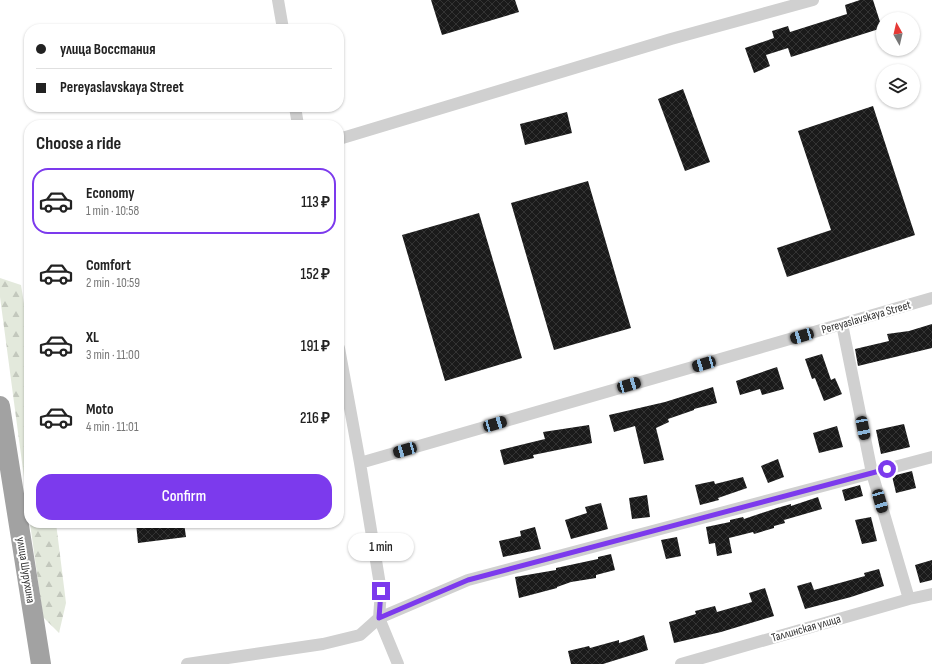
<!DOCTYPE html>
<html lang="en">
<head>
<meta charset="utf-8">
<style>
	:root { --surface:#fff; --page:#f2f2f2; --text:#222; --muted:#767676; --line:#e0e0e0; --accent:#7c3aed }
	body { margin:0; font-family:"Sofia Sans Condensed",sans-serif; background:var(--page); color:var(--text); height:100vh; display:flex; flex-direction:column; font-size:15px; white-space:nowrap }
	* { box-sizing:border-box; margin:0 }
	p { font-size:13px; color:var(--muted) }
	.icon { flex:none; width:22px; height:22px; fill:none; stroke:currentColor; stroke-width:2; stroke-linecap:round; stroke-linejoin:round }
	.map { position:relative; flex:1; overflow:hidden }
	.drawer { position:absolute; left:24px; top:120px; width:320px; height:408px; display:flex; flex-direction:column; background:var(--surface); border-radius:16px; box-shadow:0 1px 3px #0004 }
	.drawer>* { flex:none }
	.banner { position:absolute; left:24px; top:24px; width:320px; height:88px; border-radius:16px; box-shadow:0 1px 3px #0004; display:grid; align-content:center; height:88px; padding:0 12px; background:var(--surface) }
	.needle { width:26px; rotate:352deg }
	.tools { position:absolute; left:876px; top:12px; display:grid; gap:8px }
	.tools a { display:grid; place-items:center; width:44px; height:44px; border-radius:50%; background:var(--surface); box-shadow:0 1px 3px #0004; font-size:20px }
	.end { position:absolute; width:18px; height:18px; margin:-9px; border:5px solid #7c3aed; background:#fff; box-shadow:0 0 0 2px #fff }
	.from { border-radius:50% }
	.bubble { position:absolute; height:28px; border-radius:14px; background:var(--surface); box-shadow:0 1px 3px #0004; font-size:13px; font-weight:600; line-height:28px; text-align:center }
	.car { position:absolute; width:12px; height:24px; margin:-12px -6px; border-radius:5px; box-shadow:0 0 3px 1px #0007; background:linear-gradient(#222 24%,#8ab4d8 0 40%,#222 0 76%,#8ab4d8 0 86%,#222 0) }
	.banner b { display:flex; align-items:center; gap:14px; height:38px; font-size:15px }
	.banner b+b { border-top:1px solid var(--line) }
	.banner i { width:10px; height:10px; background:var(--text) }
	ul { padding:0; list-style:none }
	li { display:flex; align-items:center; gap:12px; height:66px; margin:0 8px 6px; padding:0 4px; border:2px solid transparent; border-radius:16px }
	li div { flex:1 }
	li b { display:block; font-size:15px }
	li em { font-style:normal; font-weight:600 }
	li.current { border-color:var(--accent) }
	li>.icon { width:36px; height:36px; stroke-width:1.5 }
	h2 { padding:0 12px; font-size:18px; line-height:48px }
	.cta { display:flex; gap:8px; margin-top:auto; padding:8px 12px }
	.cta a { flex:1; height:46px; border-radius:16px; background:var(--accent); color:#fff; font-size:16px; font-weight:600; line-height:46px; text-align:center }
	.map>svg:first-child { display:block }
</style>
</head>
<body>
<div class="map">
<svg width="932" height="664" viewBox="0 0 932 664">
	<defs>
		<pattern id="forest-firs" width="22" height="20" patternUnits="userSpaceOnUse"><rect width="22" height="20" fill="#e3e9dc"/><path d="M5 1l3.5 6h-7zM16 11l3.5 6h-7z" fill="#c3c8bd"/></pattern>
		<pattern id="building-cross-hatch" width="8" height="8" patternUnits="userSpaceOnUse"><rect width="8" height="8" fill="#1a1a1a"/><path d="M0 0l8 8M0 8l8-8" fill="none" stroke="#333"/></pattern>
	</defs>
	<rect width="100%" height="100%" fill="#fff"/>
	<path fill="url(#forest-firs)" d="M 0,278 L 21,285 L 29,335 L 29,515 L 0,297 Z
		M 30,523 L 56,523 L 66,603 L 59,633 L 43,617 Z"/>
	<path fill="url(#building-cross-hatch)" d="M 431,0 L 515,0 L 519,12 L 442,35 Z
		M 860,0 L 873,0 L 882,28 L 791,57 L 788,48 L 766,55 L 770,66 L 754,73 L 745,48 L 774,38 L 772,31 L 788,26 L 790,32 L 847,14 L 845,5 Z
		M 683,89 L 710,162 L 685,171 L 658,99 Z
		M 873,106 L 915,235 L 787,277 L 777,248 L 831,230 L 798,131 Z
		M 567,112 L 572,133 L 525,145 L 520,124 Z
		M 588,181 L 631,328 L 554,350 L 511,203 Z
		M 479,213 L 522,358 L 445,381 L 402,235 Z
		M 932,324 L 932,348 L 858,366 L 855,349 L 889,341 L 887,334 L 909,331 Z
		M 822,354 L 831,380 L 835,378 L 842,394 L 824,401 L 815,378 L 812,379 L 805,359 Z
		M 777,367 L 784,389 L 762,395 L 760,389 L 740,395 L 736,381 Z
		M 713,387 L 717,403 L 694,409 L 694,410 L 668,419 L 669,422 L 656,428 L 664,460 L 644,464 L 635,426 L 614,432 L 609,415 L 665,402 Z
		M 904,424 L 910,447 L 881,454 L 876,430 Z
		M 589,425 L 592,443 L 533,455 L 534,458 L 504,465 L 500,450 L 545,439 L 543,432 Z
		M 837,426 L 843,447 L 819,453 L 813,433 Z
		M 778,459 L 784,477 L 768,483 L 761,466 Z
		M 912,471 L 916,488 L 896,493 L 892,476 Z
		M 743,477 L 747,488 L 718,498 L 719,500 L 700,505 L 695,485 L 714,481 L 715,484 Z
		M 860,485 L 863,496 L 845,501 L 842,490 Z
		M 647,495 L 650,517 L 632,519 L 629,498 Z
		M 818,497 L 822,509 L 784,520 L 785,523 L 774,526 L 774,528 L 754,534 L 753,532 L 729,538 L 732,553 L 717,556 L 715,543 L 709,544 L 706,527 L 730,522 L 730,520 L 743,517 L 744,519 L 777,508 L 791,504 L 791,506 Z
		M 601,503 L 608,529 L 571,539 L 565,520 L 587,513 L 585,507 Z
		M 871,517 L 877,541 L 862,544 L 855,520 Z
		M 136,523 L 184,523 L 186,537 L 138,543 Z
		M 535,527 L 541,549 L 503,557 L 499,541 L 521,536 L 520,531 Z
		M 677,537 L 681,556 L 666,559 L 661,540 Z
		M 611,554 L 615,570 L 596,575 L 596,578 L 571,582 L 557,587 L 557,588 L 519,598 L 515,577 L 556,570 L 556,568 L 598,559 L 598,557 Z
		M 932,560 L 932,580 L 920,583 L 915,565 Z
		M 879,569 L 884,586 L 851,597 L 805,609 L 797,586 L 811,582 L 814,590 L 865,576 L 864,573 Z
		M 765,588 L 774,616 L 721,632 L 674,643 L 669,622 L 696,614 L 695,611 L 715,606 L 717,612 L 752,602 L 749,593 Z
		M 644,635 L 648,650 L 603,664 L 571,664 L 568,651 L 589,646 L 590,648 L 619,640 L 619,643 Z"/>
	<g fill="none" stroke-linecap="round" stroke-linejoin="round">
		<path stroke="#d0d0d0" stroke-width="12" d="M 278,0 L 283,29
			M 295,107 L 298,125
			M 339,139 L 671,39 L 813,0
			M 842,324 L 872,473 L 909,599
			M 339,348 L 360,463
			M 187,664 L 323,644 L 360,635 L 379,618 L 381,591 L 360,463 L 932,298
			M 398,664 L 379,618 L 468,580 L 932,457
			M 681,664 L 909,599 L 932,594"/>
		<path stroke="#a2a2a2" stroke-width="20" d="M 0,406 L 41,664"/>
	</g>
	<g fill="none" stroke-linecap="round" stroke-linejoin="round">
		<path stroke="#7c3aed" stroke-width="5" d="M 381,591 L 379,618 L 468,580 L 887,469"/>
	</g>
	<g text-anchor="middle" stroke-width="4" stroke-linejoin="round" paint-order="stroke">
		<g font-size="12" fill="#333" stroke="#fff">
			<text transform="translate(866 317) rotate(-16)" y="4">Pereyaslavskaya Street</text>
			<text transform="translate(26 570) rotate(81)" y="4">улица Шурухина</text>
			<text transform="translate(806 628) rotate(-16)" y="4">Таллинская улица</text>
		</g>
	</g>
</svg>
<div class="tools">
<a><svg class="needle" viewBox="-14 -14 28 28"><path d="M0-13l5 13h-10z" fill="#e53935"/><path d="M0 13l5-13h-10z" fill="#767676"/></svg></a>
<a><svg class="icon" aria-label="layers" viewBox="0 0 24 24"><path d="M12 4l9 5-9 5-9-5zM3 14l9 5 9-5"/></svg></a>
</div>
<i class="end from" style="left:887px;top:469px"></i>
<i class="end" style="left:381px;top:591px"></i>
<div class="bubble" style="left:348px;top:533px;width:66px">1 min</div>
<i class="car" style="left:802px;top:336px;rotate:254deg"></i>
<i class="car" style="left:704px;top:364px;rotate:254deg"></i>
<i class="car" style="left:629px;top:385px;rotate:74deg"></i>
<i class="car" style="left:495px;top:424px;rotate:74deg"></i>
<i class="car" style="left:863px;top:428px;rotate:169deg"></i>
<i class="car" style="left:405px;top:450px;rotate:254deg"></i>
<i class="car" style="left:880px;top:501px;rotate:164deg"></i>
<div class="banner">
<b><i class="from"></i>улица Восстания</b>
<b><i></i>Pereyaslavskaya Street</b>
</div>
<section class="drawer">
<h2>Choose a ride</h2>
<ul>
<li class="current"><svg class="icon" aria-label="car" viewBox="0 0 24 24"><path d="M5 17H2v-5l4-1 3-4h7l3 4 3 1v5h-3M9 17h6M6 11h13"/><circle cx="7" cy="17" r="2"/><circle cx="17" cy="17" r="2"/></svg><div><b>Economy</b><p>1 min · 10:58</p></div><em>113 ₽</em></li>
<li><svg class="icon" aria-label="car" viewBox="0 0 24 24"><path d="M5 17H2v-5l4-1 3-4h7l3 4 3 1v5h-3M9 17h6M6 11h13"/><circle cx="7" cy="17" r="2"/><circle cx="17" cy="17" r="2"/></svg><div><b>Comfort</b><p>2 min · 10:59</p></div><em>152 ₽</em></li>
<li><svg class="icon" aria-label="car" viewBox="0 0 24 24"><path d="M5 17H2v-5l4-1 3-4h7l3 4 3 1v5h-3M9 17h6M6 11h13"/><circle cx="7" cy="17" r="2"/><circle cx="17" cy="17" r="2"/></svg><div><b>XL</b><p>3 min · 11:00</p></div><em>191 ₽</em></li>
<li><svg class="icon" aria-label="car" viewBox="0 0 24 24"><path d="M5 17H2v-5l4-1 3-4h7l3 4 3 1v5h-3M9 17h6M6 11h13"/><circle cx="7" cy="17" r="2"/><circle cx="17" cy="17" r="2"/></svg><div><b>Moto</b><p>4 min · 11:01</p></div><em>216 ₽</em></li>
</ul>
<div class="cta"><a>Confirm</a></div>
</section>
</div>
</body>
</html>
